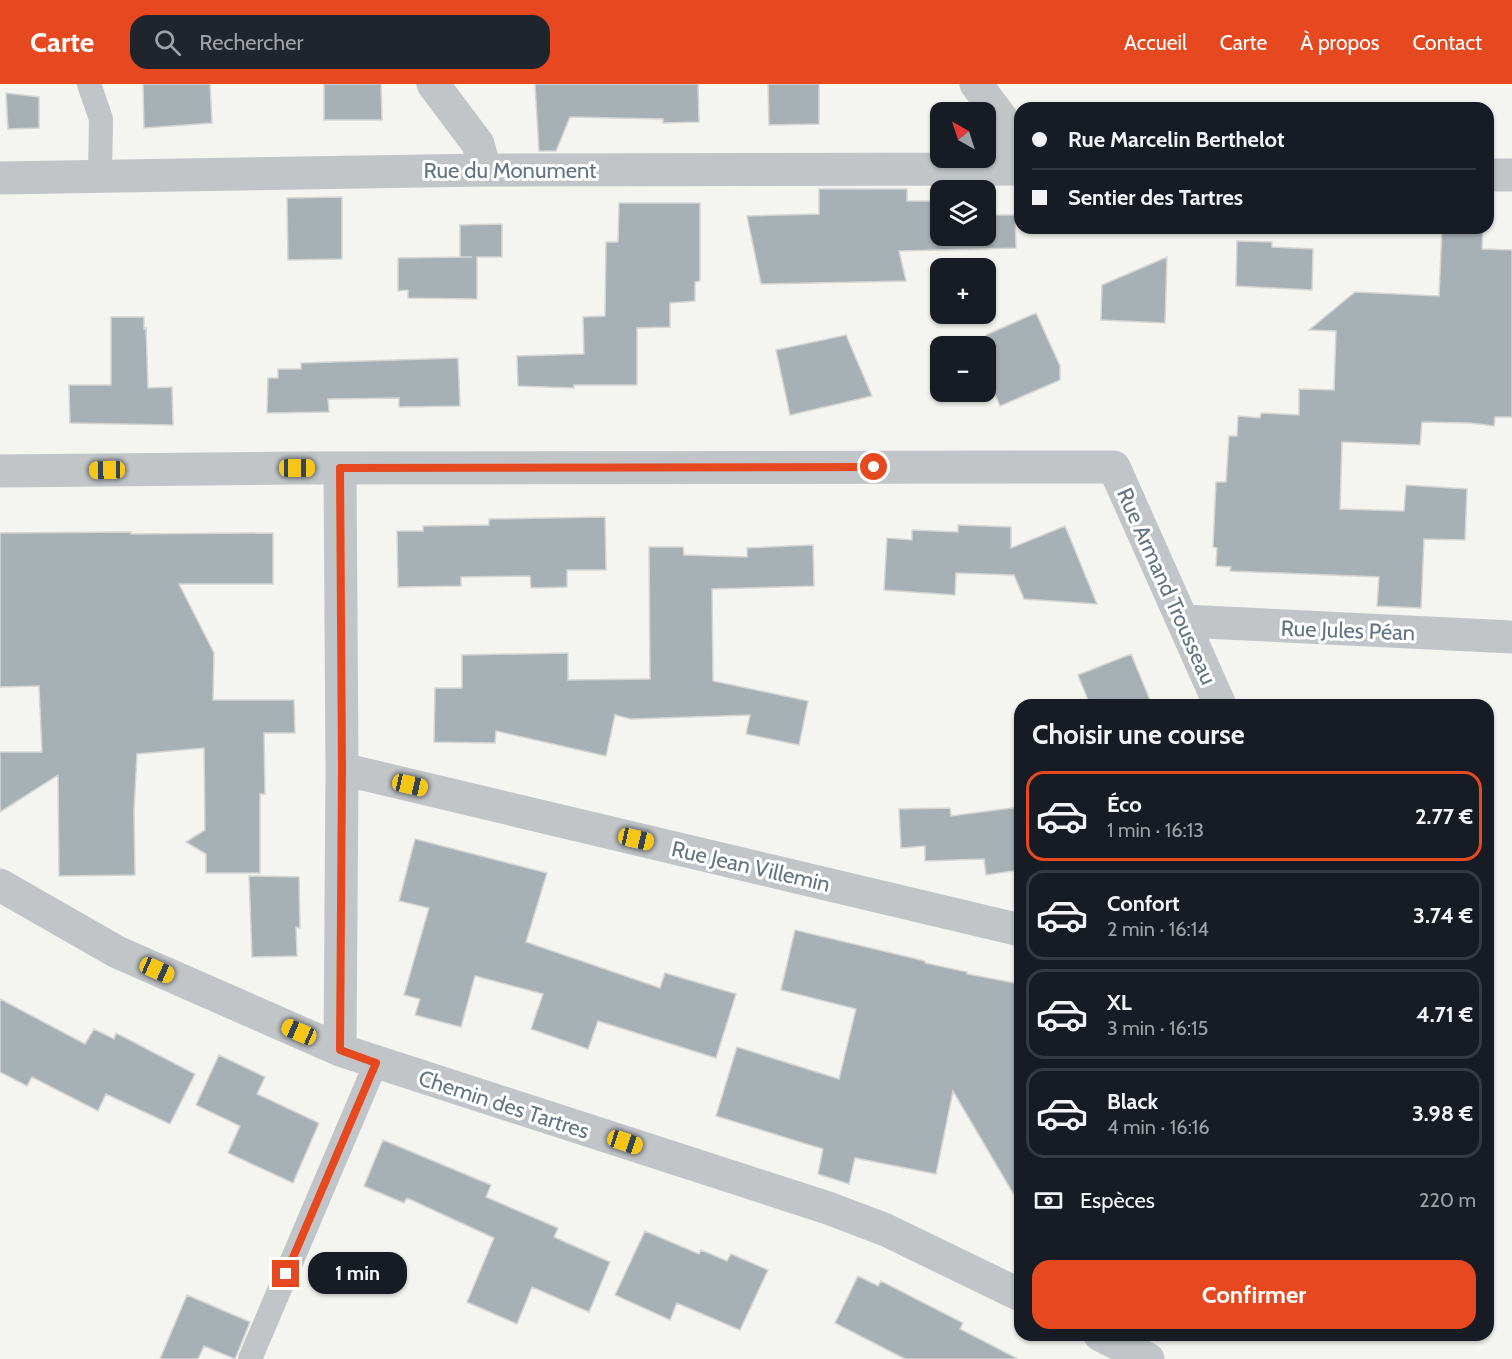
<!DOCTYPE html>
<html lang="fr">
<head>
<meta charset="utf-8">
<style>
	:root { --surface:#171b24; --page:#20242c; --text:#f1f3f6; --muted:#9ea1a6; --line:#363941; --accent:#e6491f }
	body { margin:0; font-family:Cabin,sans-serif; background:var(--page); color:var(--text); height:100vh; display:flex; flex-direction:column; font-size:22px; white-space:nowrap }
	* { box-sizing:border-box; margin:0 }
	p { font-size:20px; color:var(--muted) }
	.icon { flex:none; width:33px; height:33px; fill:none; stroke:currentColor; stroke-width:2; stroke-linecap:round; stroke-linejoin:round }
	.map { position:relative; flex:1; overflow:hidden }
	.details { position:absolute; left:1014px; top:615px; width:480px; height:642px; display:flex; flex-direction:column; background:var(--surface); border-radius:18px; box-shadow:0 2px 4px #0004 }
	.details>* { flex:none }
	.hud { position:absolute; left:1014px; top:18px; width:480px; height:132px; border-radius:18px; box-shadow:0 2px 4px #0004; display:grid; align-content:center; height:132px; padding:0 18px; background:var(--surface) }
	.needle { width:39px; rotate:321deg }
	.fabs { position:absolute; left:930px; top:18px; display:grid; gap:12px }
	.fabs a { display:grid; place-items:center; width:66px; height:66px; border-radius:12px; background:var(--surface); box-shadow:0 2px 4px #0004; font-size:30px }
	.end { position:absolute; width:27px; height:27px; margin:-14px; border:8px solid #e6491f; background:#fff; box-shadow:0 0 0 3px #fff }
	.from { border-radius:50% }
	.bubble { position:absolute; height:42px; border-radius:18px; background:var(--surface); box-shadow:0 2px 4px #0004; font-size:20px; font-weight:800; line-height:42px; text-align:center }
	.car { position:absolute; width:18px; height:36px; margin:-18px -9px; border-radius:8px; box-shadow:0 0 4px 2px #0007; background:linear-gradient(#f5c518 24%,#345 0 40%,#f5c518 0 76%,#345 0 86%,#f5c518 0) }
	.hud b { display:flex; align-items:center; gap:21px; height:57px; font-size:22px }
	.hud b+b { border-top:2px solid var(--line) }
	.hud i { width:15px; height:15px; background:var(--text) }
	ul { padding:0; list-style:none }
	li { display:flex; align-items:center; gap:18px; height:90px; margin:0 12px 9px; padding:0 6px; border:3px solid var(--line); border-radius:18px }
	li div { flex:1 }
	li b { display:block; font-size:22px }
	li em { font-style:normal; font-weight:800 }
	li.on { border-color:var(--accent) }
	li>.icon { width:54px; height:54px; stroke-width:1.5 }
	h2 { padding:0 18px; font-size:27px; line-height:72px }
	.pay { display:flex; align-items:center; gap:15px; height:66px; padding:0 18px; font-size:22px }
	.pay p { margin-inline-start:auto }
	.action { display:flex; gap:12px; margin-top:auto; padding:12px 18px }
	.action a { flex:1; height:69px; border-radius:18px; background:var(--accent); color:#fff; font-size:24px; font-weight:800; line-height:69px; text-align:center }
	header { display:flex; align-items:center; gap:36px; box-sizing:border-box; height:84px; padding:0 30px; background:var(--accent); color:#fff }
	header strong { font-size:28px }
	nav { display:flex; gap:33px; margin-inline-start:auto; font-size:21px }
	.search { width:420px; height:54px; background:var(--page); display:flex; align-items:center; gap:15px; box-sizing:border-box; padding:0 21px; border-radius:18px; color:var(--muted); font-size:22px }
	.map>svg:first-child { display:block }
</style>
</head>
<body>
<header>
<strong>Carte</strong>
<div class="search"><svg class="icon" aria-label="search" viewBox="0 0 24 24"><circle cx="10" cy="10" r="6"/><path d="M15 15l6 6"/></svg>Rechercher</div>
<nav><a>Accueil</a><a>Carte</a><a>À propos</a><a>Contact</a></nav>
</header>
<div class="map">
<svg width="1512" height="1275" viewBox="0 0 1512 1275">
	<rect width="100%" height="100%" fill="#f4f4f0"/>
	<path fill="#a7b0b5" stroke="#d5d5d3" stroke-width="1.5" d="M 143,0 L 210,0 L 212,39 L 144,44 Z
		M 324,0 L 381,0 L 382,36 L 324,36 Z
		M 535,0 L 698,0 L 699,38 L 663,39 L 663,35 L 570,33 L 556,67 L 539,67 Z
		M 768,0 L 819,0 L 819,40 L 769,41 Z
		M 6,9 L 39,13 L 39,44 L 8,45 Z
		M 819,105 L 907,105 L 907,117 L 940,117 L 940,152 L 986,152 L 986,131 L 1015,131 L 1016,164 L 899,167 L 906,197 L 761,200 L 747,132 L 819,130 Z
		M 342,113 L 342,175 L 288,176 L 287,114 Z
		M 619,119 L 700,119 L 700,197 L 695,198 L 695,217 L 670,219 L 670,243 L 637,244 L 637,301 L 574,301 L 574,304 L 518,302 L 517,272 L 584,270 L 583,233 L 605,232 L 606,158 L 618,158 Z
		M 502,140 L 502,173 L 477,173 L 477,215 L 408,214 L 408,206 L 398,207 L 398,174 L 472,173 L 460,173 L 460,141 Z
		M 1442,144 L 1483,144 L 1482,165 L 1512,166 L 1512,333 L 1495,333 L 1494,342 L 1470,339 L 1422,338 L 1420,361 L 1342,358 L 1340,425 L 1404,427 L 1406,401 L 1467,405 L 1465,456 L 1424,455 L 1421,524 L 1377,522 L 1379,493 L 1230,487 L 1231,483 L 1216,482 L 1217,464 L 1213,463 L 1216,398 L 1226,398 L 1229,352 L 1237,352 L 1238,332 L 1260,334 L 1261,329 L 1299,331 L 1299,305 L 1334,306 L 1336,247 L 1309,246 L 1355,208 L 1439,212 Z
		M 1237,157 L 1272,158 L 1272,163 L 1313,165 L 1312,206 L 1236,202 Z
		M 1167,173 L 1165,239 L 1101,236 L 1102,201 Z
		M 1036,229 L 1060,282 L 1060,296 L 1000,322 L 986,289 L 986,251 Z
		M 111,233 L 144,233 L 144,245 L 146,244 L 148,304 L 172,303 L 173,341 L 70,339 L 69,301 L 111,301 Z
		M 846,251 L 872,312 L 790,331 L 776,266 Z
		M 458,274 L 460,322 L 399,323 L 399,314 L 328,315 L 329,328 L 267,329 L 268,294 L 278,294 L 278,285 L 301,285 L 301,279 Z
		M 605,433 L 606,486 L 567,486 L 567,503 L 531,504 L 530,492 L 461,493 L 461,502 L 398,503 L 397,447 L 423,447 L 423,442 L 489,441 L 489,435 Z
		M 958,441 L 1011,443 L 1011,464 L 1065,442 L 1097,520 L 1024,515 L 1014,491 L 956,489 L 955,511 L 884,506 L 887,454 L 912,456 L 912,446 L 958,448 Z
		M 131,448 L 131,450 L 273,449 L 273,500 L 179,500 L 214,569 L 213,616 L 294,616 L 295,649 L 264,649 L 265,710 L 260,710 L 260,789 L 206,789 L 206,770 L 186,758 L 205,746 L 204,664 L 137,670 L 134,727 L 135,791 L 59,792 L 58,691 L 0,728 L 0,668 L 42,668 L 39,602 L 0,603 L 0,449 Z
		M 813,461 L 814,502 L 712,505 L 713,597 L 808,617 L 799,661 L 746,650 L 750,631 L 631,635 L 615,631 L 606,672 L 496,647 L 495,659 L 434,658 L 435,604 L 462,604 L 462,571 L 568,569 L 568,596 L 650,595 L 649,463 L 683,463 L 684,471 L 747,473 L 747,464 Z
		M 1131,570 L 1152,621 L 1090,621 L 1078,591 Z
		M 1020,723 L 1020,786 L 986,791 L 984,775 L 925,777 L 925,762 L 901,764 L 899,725 L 950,724 L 951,732 Z
		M 415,755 L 547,789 L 526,858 L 660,904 L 665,889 L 736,910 L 716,974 L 598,937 L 588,965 L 531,945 L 543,910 L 475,892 L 461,943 L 415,931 L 420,915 L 404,911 L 429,824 L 399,817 Z
		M 249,792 L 299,793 L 300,844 L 296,843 L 297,872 L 252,873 Z
		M 795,846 L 925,877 L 925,879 L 967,888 L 967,890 L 1020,900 L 1020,1121 L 953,1007 L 936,1090 L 855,1074 L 849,1100 L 818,1090 L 823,1065 L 716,1032 L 737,963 L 839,995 L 856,925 L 781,906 Z
		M 0,915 L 85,960 L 94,945 L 114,955 L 116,949 L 195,990 L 170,1040 L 106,1010 L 98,1027 L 32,993 L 27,1002 L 0,988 Z
		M 219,971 L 265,993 L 257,1010 L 319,1039 L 293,1099 L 228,1069 L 240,1042 L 196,1021 Z
		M 383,1056 L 491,1101 L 486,1113 L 558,1144 L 554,1153 L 610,1178 L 589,1228 L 532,1203 L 517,1240 L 467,1218 L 494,1154 L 407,1114 L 404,1119 L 364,1102 Z
		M 645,1147 L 699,1170 L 701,1166 L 727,1177 L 731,1170 L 768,1186 L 740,1246 L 677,1219 L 670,1236 L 615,1211 Z
		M 858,1192 L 878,1202 L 881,1197 L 963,1239 L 960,1245 L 1018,1275 L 905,1275 L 835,1239 Z
		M 187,1211 L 250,1238 L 235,1275 L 204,1262 L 198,1275 L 160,1275 Z"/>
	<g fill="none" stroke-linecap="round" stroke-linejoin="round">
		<path stroke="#c1c5c8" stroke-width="24" d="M 89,0 L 101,35 L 100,92
			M 250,1275 L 376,979"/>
		<path stroke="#c1c5c8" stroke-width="33" d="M 433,0 L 478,60 L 485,86
			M 976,0 L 1011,47 L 1006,85
			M 1488,91 L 1512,91
			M 0,94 L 485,86 L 1020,85
			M 0,387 L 297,384 L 1114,383 L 1220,621
			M 1184,537 L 1512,553
			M 342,685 L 1020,846
			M 0,801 L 117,868 L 340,966 L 828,1124 L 886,1146 L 1020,1211
			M 340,966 L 342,685 L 340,384
			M 1100,1251 L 1148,1275"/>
	</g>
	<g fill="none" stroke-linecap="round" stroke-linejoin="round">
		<path stroke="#e6491f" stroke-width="8" d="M 286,1190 L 376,979 L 340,966 L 342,685 L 340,384 L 874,383"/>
	</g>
	<g text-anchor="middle" stroke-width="6" stroke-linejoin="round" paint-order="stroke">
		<g font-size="22" fill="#637482" stroke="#fff">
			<text x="510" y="94">Rue du Monument</text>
			<text transform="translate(1167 502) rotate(66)" y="8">Rue Armand Trousseau</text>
			<text transform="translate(1348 546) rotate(2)" y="8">Rue Jules Péan</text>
			<text transform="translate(751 782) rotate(13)" y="8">Rue Jean Villemin</text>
			<text transform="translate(504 1020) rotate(18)" y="8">Chemin des Tartres</text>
		</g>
	</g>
</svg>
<div class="fabs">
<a><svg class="needle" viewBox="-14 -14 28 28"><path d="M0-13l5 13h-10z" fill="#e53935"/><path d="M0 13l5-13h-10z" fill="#9ea1a6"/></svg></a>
<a><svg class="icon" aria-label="layers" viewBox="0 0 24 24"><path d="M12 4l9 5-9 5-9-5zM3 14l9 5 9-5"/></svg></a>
<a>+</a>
<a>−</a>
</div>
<i class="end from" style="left:874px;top:383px"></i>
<i class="end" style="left:286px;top:1190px"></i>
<div class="bubble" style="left:308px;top:1168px;width:99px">1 min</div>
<i class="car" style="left:297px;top:384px;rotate:90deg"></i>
<i class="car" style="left:107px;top:386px;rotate:269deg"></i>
<i class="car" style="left:410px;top:701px;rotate:103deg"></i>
<i class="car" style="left:636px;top:755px;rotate:103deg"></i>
<i class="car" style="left:157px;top:886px;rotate:114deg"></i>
<i class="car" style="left:299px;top:948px;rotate:294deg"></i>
<i class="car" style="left:625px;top:1058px;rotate:108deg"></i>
<div class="hud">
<b><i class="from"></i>Rue Marcelin Berthelot</b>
<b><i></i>Sentier des Tartres</b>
</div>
<section class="details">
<h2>Choisir une course</h2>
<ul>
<li class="on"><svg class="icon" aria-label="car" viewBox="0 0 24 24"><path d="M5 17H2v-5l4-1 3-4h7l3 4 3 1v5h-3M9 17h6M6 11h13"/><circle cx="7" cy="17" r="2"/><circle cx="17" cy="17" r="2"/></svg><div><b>Éco</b><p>1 min · 16:13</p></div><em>2.77 €</em></li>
<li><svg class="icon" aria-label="car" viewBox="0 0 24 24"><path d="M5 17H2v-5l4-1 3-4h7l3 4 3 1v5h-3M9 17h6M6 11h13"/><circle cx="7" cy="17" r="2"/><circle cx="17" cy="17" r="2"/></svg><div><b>Confort</b><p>2 min · 16:14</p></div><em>3.74 €</em></li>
<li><svg class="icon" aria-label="car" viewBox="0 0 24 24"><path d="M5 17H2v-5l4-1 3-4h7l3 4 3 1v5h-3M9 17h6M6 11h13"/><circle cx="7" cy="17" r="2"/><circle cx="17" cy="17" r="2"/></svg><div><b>XL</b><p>3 min · 16:15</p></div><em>4.71 €</em></li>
<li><svg class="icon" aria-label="car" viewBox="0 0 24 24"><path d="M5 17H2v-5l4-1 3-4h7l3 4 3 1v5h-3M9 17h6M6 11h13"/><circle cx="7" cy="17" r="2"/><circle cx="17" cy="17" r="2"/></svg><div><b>Black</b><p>4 min · 16:16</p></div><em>3.98 €</em></li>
</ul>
<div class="pay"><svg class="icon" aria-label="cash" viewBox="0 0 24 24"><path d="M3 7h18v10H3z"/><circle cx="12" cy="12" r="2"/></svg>Espèces<p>220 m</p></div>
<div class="action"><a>Confirmer</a></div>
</section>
</div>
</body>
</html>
